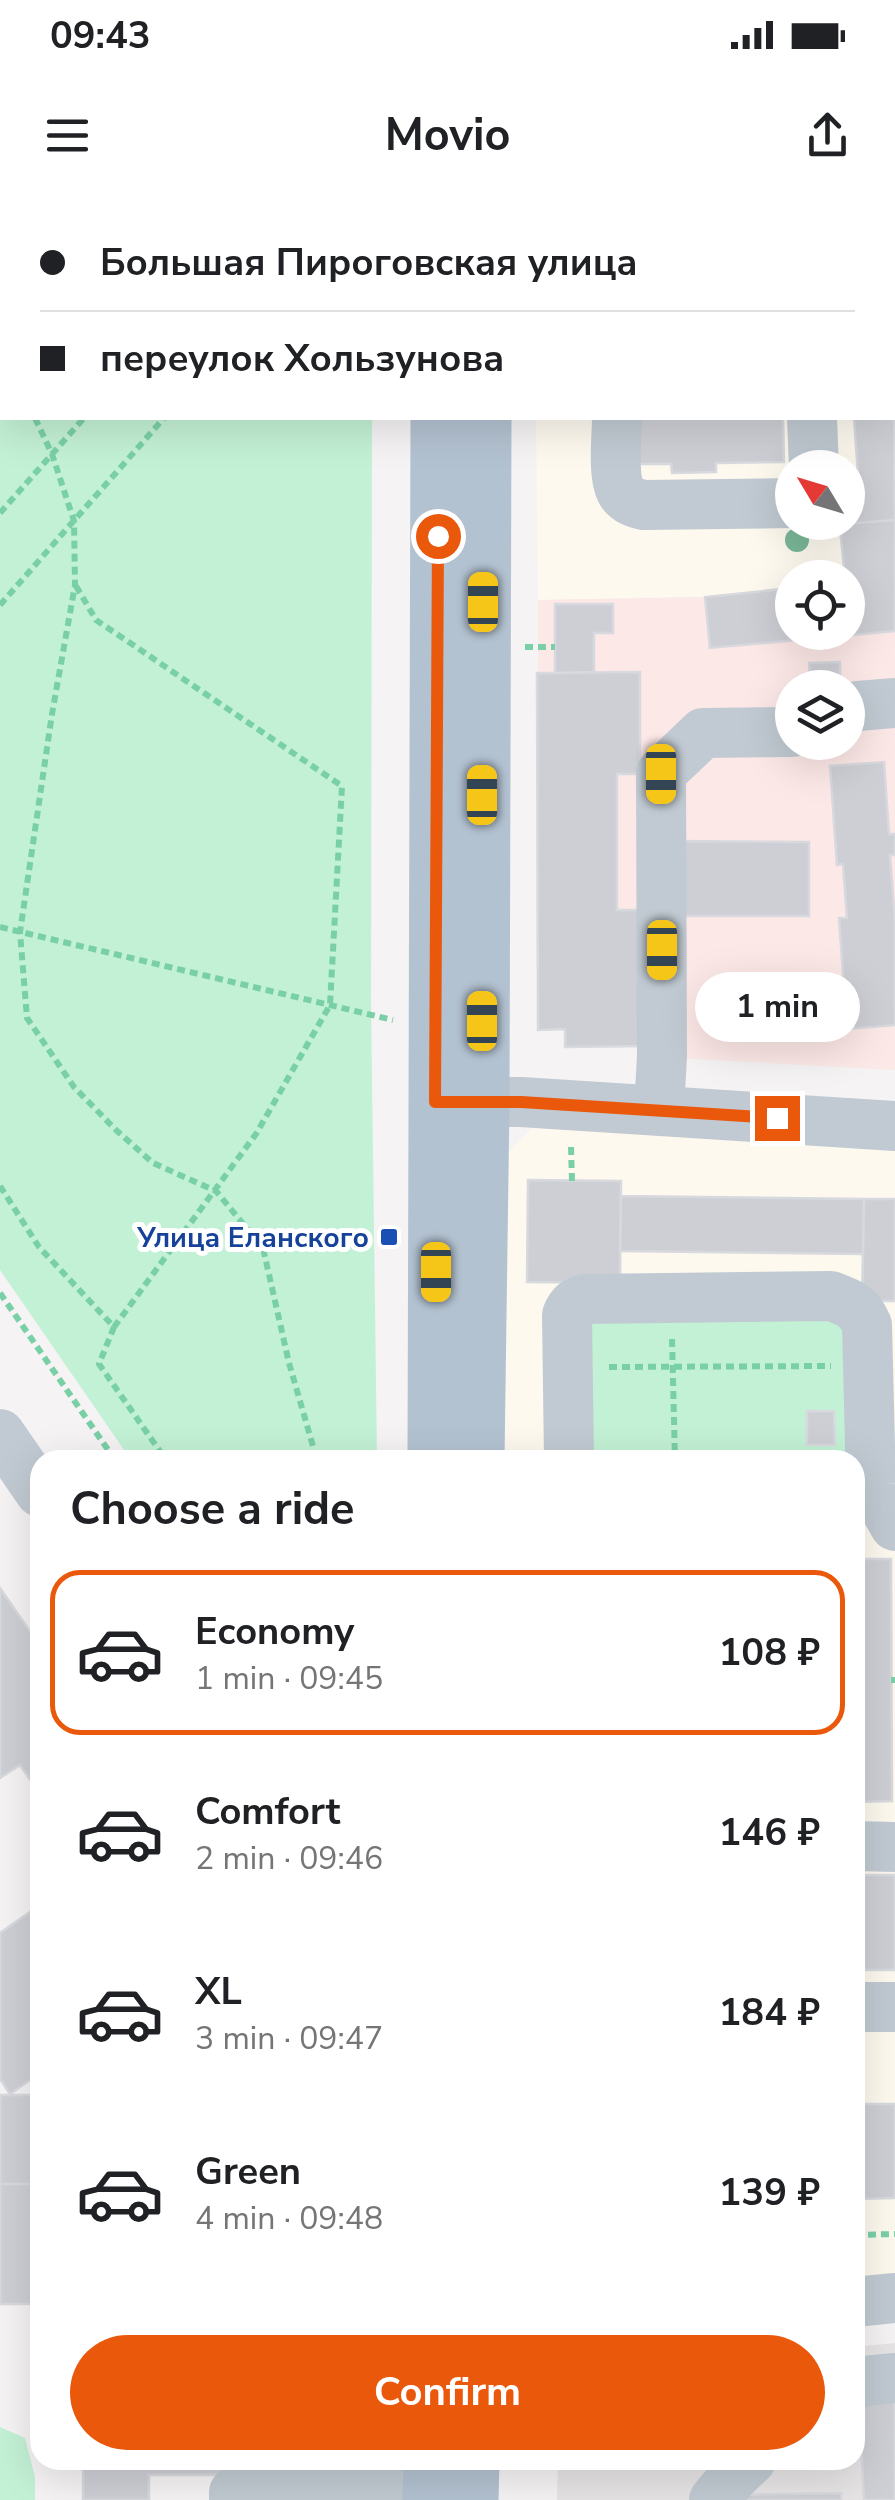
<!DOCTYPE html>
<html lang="en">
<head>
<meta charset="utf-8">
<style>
	:root { --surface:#fff; --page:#f6f6f6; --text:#202124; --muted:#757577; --line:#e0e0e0; --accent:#ea580c }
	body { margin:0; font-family:"Nunito Sans",sans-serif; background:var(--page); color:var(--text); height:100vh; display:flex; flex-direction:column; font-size:38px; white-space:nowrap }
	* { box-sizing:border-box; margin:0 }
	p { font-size:32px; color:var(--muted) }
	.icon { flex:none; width:55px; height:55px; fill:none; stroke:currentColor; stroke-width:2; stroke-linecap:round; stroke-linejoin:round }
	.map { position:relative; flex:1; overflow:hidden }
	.sheet { position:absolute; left:30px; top:1250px; width:835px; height:1020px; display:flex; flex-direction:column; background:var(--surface); border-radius:30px; box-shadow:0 10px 40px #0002 }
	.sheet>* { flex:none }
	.top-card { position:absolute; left:0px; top:0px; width:895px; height:220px; box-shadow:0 10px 40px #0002; display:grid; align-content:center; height:220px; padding:0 40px; background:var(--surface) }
	.needle { width:65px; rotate:308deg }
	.fabs { position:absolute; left:775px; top:250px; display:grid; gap:20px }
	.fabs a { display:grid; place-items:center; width:90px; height:90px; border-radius:50%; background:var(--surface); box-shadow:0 10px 40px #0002; font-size:50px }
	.end { position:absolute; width:45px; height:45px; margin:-22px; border:12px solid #ea580c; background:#fff; box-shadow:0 0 0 5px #fff }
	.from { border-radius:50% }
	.bubble { position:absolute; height:70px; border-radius:35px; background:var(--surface); box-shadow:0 10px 40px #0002; font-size:32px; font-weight:700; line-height:70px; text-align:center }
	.car { position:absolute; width:30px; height:60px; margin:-30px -15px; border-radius:12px; box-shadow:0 0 8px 2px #0007; background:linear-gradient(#f5c518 24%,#345 0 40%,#f5c518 0 76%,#345 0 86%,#f5c518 0) }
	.top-card b { display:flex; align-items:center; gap:35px; height:95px; font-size:38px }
	.top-card b+b { border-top:2px solid var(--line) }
	.top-card i { width:25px; height:25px; background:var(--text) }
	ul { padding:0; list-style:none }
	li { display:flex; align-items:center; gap:30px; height:165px; margin:0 20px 15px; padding:0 20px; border:5px solid transparent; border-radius:30px }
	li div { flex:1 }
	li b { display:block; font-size:38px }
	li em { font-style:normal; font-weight:700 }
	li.active { border-color:var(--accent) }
	li>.icon { width:90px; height:90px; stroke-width:1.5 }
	h2 { padding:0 40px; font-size:45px; line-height:120px }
	.cta { display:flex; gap:20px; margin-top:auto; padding:20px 40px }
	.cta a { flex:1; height:115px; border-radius:60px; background:var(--accent); color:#fff; font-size:40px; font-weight:700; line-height:115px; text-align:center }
	.status { display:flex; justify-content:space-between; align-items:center; height:70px; padding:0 50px; background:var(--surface); direction:ltr }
	.status svg { height:28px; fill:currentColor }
	header { display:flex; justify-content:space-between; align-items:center; height:130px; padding:0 40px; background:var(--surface); font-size:45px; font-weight:700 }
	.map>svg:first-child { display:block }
</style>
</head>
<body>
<div class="status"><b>09:43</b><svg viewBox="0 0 49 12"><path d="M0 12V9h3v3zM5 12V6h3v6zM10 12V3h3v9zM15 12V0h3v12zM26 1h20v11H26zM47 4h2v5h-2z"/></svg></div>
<header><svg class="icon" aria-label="menu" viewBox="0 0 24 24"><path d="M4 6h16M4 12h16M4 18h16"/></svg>Movio<svg class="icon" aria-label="share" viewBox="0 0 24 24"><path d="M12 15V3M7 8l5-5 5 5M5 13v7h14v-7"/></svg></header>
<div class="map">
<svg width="895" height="2300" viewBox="0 0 895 2300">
	<rect width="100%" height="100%" fill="#f5f3f3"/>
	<path fill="#fdf9ef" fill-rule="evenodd" d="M 893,66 L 895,94 L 895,431 L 710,448 L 705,397 L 538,400 L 536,218 L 892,218 ZM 792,268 L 848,268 L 848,322 L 792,322 ZM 792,378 L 848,378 L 848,432 L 792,432 Z
		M 532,928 L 895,947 L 895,2081 L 855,2085 L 855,1260 L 500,1260 L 500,961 Z"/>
	<path fill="#e6e4e5" d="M 895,2143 L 895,2300 L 557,2300 L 558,2260 L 855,2260 L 855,2147 Z"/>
	<path fill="#fce8e6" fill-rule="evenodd" d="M 705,397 L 710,448 L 895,431 L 895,870 L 642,856 L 642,846 L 565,847 L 565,829 L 538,830 L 538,400 ZM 792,488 L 848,488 L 848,542 L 792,542 Z"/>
	<path fill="#c3f1d5" d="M 0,0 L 372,0 L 372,2 L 2,2 L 2,218 L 372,218 L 371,804 L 377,1260 L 131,1260 L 0,1070 Z
		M 584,1113 L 848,1116 L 851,1260 L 584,1260 Z
		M 0,2227 L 25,2238 L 35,2277 L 35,2300 L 0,2300 Z"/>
	<path fill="#cdcfd5" stroke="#d7d9de" stroke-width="2.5" d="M 893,73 L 895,320 L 844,324 L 848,322 L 848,289 L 859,289 L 854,218 L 892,218 Z
		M 622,218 L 783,218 L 784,262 L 716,263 L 716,272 L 672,273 L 671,264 L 623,264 Z
		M 895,320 L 895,431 L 710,448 L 705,397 L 792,388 L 792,432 L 848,432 L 848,378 L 845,378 L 840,328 L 845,328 L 844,324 Z
		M 555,404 L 613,404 L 613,433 L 594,433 L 594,472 L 555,473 Z
		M 840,462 L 840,484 L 810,485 L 809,463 Z
		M 640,472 L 640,574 L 617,574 L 617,710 L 642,710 L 642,846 L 565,847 L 565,829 L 538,830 L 537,473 Z
		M 884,562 L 889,634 L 895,634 L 895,655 L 890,655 L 895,724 L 895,825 L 847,829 L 839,718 L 847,718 L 843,664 L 837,665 L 830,566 Z
		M 676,641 L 809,642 L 809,716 L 676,716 Z
		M 528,980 L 621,981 L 620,1083 L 527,1082 Z
		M 621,996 L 864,999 L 863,1054 L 620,1051 Z
		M 864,999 L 895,999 L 895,1101 L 862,1101 Z
		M 807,1211 L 834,1211 L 835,1245 L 807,1245 Z
		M 855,1359 L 891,1359 L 892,1601 L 855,1602 Z
		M 0,1388 L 40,1446 L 40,1594 L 20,1565 L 0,1578 Z
		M 855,1675 L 895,1675 L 895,1770 L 855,1770 Z
		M 40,1705 L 40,1809 L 33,1814 L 40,1824 L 40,1873 L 10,1894 L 0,1879 L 0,1733 Z
		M 0,1895 L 40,1895 L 40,1984 L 0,1984 Z
		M 855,1904 L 895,1904 L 895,1998 L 855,1999 Z
		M 0,1984 L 40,1984 L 40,2104 L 0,2104 Z
		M 895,2199 L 895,2300 L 864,2300 L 859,2202 Z
		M 53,2260 L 316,2260 L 316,2275 L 149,2275 L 149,2300 L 83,2300 L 83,2266 L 53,2266 Z
		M 841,2293 L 841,2300 L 731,2300 L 731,2295 Z"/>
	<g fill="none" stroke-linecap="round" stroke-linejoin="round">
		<path stroke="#7ad0a6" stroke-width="6" stroke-dasharray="8 5" stroke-linecap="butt" d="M 44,2 L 46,0
			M 272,2 L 274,0
			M 351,2 L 352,0
			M 0,63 L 2,60
			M 0,164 L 2,167
			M 35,218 L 52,254 L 74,321 L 75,385 L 52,514 L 20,732 L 27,818 L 74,887 L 116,930 L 153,963 L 216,991 L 263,1048 L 289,1163 L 317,1260
			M 0,313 L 84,218
			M 76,386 L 96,420 L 342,586 L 330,805 L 256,934 L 114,1127
			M 0,405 L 164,218
			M 525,447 L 555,447
			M 0,727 L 393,820
			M 571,947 L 572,981
			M 0,986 L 39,1047 L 114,1127 L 99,1164 L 166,1260
			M 0,1093 L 115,1260
			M 672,1139 L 675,1260
			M 609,1167 L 831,1166
			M 891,1480 L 895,1480
			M 855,2035 L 895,2034"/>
		<path stroke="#c1cad2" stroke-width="50" d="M 618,0 L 618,2
			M 769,2 L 771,0
			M 617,218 C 617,236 612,278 622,293 C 628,301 635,303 644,305 L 792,303
			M 812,218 L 814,268
			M 848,510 L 858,506 L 895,503
			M 440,902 L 521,902 L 895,926
			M 659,911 L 662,856 L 661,573 L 703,533 L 792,532
			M 0,1234 L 40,1292
			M 569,1260 L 567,1115 C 571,1105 575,1102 585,1099 L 831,1096 C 850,1103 859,1106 867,1125 L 871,1284 L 895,1326
			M 855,1646 L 895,1647
			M 855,1807 L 895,1807
			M 855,2102 L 895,2098
			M 855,2182 L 895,2178
			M 234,2300 L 234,2292 L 341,2288 L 430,2289
			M 714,2300 L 733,2277 L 751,2260"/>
		<path stroke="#b3c2d1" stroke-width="55" d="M 438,0 L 438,2
			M 484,0 L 484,2
			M 435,1260 L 438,218
			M 477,1260 L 482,902 L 484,218
			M 430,2300 L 431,2260
			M 471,2300 L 472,2260"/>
	</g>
	<circle fill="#7bb799" cx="797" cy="340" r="12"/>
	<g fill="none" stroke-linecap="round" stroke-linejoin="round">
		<path stroke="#ea580c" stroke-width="12" d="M 438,336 L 435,902 L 521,902 L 777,918"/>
	</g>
	<rect fill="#1a4fb4" stroke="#fff" stroke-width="4" x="379" y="1027" width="20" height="20" rx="5"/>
	<g text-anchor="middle" stroke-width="10" stroke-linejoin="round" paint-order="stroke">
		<g font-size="28" font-weight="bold" fill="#164399" stroke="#fff" text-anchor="end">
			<text x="369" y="1047">Улица Еланского</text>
		</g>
	</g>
</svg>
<div class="fabs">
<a><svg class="needle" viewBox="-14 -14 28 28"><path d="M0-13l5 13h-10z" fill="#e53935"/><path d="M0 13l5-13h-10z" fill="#757577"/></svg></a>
<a><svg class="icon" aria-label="locate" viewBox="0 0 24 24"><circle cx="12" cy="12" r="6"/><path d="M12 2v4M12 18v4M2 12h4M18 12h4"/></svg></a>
<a><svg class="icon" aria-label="layers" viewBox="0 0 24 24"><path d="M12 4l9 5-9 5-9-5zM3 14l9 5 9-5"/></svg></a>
</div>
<i class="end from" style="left:438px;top:336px"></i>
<i class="end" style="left:777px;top:918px"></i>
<div class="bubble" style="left:695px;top:772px;width:165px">1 min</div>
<i class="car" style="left:483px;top:402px;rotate:0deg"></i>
<i class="car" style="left:661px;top:574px;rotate:180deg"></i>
<i class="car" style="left:482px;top:595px;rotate:0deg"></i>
<i class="car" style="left:662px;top:750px;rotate:180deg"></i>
<i class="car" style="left:482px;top:821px;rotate:0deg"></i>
<i class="car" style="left:436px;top:1072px;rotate:180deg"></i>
<div class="top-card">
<b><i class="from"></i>Большая Пироговская улица</b>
<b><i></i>переулок Хользунова</b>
</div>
<section class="sheet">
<h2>Choose a ride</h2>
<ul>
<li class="active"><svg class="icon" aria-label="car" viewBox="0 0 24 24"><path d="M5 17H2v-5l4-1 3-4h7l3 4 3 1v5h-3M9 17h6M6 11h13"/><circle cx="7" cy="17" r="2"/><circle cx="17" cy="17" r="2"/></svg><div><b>Economy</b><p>1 min · 09:45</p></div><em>108 ₽</em></li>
<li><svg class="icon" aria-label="car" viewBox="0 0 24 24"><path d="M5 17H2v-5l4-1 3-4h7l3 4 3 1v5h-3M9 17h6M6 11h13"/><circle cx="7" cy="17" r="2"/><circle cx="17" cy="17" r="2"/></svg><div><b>Comfort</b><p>2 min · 09:46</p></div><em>146 ₽</em></li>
<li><svg class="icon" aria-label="car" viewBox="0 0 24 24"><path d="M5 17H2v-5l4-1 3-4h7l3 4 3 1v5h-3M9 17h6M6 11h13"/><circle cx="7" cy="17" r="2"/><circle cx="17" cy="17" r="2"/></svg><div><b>XL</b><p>3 min · 09:47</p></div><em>184 ₽</em></li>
<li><svg class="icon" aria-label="car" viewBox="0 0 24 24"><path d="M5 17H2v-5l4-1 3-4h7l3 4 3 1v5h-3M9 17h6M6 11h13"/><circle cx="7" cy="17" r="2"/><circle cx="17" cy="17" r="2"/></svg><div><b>Green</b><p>4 min · 09:48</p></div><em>139 ₽</em></li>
</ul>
<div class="cta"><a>Confirm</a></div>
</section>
</div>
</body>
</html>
